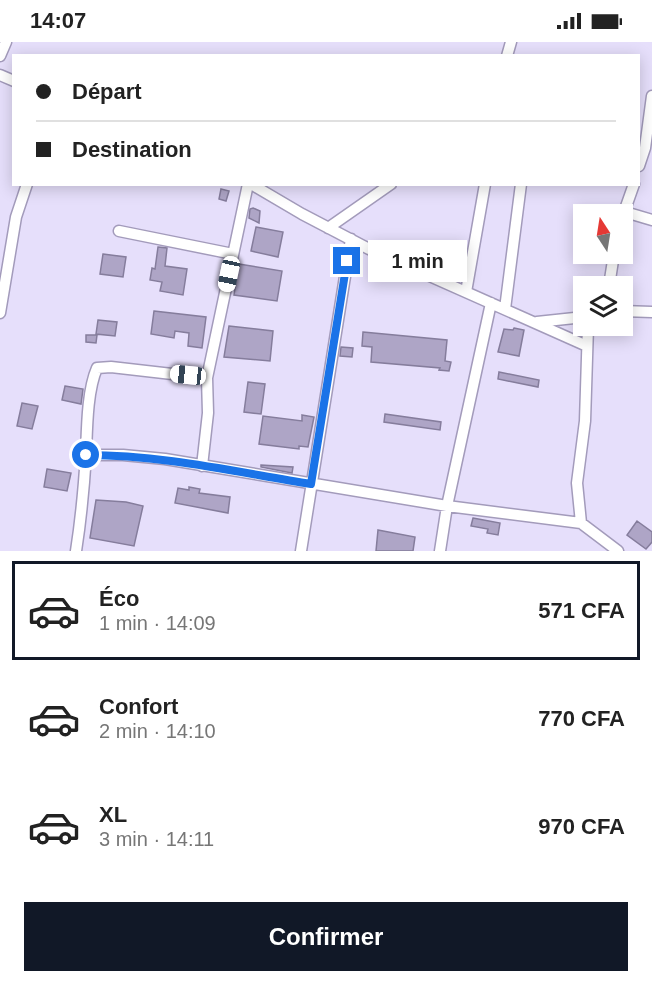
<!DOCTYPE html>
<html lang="fr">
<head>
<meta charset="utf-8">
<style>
	:root { --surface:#fff; --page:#f2f2f2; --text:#222; --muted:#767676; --line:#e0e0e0; --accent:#111827 }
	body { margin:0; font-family:Arial,sans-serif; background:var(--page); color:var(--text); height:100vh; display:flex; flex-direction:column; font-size:22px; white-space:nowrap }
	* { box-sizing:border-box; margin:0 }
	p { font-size:20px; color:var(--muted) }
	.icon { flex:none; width:33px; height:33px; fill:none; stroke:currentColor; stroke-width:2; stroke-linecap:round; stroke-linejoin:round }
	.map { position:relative; height:509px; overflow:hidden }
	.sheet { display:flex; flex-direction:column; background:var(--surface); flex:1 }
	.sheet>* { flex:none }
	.guide { position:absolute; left:12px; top:12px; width:628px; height:132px; border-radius:0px; box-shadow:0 3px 15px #0003; display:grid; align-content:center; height:132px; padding:0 24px; background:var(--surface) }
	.needle { width:39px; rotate:348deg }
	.buttons { position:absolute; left:573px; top:162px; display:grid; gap:12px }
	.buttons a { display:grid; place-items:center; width:60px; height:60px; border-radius:0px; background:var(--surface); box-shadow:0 3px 15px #0003; font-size:30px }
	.end { position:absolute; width:27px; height:27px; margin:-14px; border:8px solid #1a73e8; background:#fff; box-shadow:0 0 0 3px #fff }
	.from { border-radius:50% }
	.bubble { position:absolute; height:42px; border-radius:0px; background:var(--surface); box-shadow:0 3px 15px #0003; font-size:20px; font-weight:700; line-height:42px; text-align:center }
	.car { position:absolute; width:18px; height:36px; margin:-18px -9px; border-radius:8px; box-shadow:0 0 4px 2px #0007; background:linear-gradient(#fff 24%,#345 0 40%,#fff 0 76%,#345 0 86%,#fff 0) }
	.guide b { display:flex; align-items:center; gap:21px; height:57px; font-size:22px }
	.guide b+b { border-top:2px solid var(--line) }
	.guide i { width:15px; height:15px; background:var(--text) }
	ul { padding:10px 0 0; list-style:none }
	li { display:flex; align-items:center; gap:18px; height:99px; margin:0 12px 9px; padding:0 12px; border:3px solid transparent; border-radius:0px }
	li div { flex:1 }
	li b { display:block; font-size:22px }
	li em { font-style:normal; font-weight:700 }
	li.selected { border-color:var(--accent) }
	li>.icon { width:54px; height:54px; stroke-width:1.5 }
	.action { display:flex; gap:12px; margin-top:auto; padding:12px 24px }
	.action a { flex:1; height:69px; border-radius:0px; background:var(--accent); color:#fff; font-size:24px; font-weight:700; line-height:69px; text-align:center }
	.status { display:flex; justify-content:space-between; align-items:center; height:42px; padding:0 30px; background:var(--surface); direction:ltr }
	.status svg { height:16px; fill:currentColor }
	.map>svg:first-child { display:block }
</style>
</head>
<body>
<div class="status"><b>14:07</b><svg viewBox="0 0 49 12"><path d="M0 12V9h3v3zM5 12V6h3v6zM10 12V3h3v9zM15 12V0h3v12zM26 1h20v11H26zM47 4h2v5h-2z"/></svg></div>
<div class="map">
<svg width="652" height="509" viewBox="0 0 652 509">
	<rect width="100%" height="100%" fill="#e6dffb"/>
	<path fill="#aea5c6" stroke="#857d9c" stroke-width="1.5" d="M 221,147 L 229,149 L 226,159 L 219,157 Z
		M 253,166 L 260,169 L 259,181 L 249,176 L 250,167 Z
		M 256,185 L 283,190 L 278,215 L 251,209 Z
		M 158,205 L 167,206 L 165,224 L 187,227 L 183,253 L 160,249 L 162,240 L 150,238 L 152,226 L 155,227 Z
		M 103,212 L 126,215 L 123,235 L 100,232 Z
		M 239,222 L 282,229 L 277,259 L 234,253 Z
		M 154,269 L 206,275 L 202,306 L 188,304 L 189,291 L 175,289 L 174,296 L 151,292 Z
		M 98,278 L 117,280 L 115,294 L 96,292 Z
		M 229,284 L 273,289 L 270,319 L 224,315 Z
		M 514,286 L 524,288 L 519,314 L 498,310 L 504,287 L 513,288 Z
		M 363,290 L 447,298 L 445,319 L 451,320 L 449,329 L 439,328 L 440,326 L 371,320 L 372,305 L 362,304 Z
		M 86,293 L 97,293 L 96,301 L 86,300 Z
		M 341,305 L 353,306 L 352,315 L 340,314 Z
		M 499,330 L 539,338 L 538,345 L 498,337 Z
		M 248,340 L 265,342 L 261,372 L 244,370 Z
		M 65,344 L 83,347 L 81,362 L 62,358 Z
		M 22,361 L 38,364 L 32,387 L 17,384 Z
		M 385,372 L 441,380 L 440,388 L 384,380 Z
		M 302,373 L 314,375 L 308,405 L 299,404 L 299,407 L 259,402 L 263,374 L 302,379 Z
		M 261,423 L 293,425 L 292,431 L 261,425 Z
		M 47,427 L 71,431 L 67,449 L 44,445 Z
		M 189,445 L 200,447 L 199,451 L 230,455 L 228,471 L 175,461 L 178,446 L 189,448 Z
		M 96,458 L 126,460 L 143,464 L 134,504 L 90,496 Z
		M 473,476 L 500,481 L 498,493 L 487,491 L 488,487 L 471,484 Z
		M 637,479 L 652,490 L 652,500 L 646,507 L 627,493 Z
		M 378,488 L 415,495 L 413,509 L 376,509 Z"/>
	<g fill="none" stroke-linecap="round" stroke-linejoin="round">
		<defs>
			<path id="minor" d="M 0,14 L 6,0
				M 507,14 L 511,0
				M 0,33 L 14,39
				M 639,124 L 645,106 L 652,54
				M 251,142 L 302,172 L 369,207 L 587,304
				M 625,170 L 652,178
				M 622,176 L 634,142
				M 328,186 L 391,142
				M 119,189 L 233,212
				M 609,244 L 614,212
				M 466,250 L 485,142
				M 505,267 L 521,142
				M 622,269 L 652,270
				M 0,271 L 16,175 L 27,142
				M 537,280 L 584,275
				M 588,284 L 585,379 L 577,441 L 581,481 L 618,509
				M 86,413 L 123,413 L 165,417 L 447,464 L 581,481
				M 202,424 L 208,371 L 207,336
				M 76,509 C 81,477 84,445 86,412 C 87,387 87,349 97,326 L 111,325 L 207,336 L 248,142
				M 301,509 L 351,197
				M 440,509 L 447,464 L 491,261"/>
		</defs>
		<use href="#minor" stroke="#a39bbb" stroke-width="13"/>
		<use href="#minor" stroke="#fff" stroke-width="10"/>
	</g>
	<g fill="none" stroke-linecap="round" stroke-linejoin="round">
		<path stroke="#1a73e8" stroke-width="8" d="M 86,413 C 162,413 236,430 311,442 L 347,219"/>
	</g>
</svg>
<div class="buttons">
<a><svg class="needle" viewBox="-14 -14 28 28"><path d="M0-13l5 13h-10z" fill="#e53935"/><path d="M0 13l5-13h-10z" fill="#767676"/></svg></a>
<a><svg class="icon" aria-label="layers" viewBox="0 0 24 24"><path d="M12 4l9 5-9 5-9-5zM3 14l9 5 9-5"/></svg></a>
</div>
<i class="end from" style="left:86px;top:413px"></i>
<i class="end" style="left:347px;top:219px"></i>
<div class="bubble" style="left:368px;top:198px;width:99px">1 min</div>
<i class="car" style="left:229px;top:232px;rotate:192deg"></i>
<i class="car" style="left:188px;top:333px;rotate:276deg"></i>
<div class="guide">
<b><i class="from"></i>Départ</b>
<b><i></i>Destination</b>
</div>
</div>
<section class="sheet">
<ul>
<li class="selected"><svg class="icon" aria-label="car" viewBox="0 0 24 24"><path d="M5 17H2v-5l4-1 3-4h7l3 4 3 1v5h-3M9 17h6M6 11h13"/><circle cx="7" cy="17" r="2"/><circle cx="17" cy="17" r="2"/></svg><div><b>Éco</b><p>1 min · 14:09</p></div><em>571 CFA</em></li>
<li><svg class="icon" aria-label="car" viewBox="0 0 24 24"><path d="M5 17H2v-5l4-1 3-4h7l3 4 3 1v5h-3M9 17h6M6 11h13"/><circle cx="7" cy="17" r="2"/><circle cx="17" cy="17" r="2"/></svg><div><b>Confort</b><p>2 min · 14:10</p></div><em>770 CFA</em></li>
<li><svg class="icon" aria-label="car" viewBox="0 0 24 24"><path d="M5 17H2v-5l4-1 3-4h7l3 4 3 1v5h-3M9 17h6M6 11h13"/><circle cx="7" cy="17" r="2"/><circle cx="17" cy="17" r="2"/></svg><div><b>XL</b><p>3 min · 14:11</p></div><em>970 CFA</em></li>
</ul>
<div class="action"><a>Confirmer</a></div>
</section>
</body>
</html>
